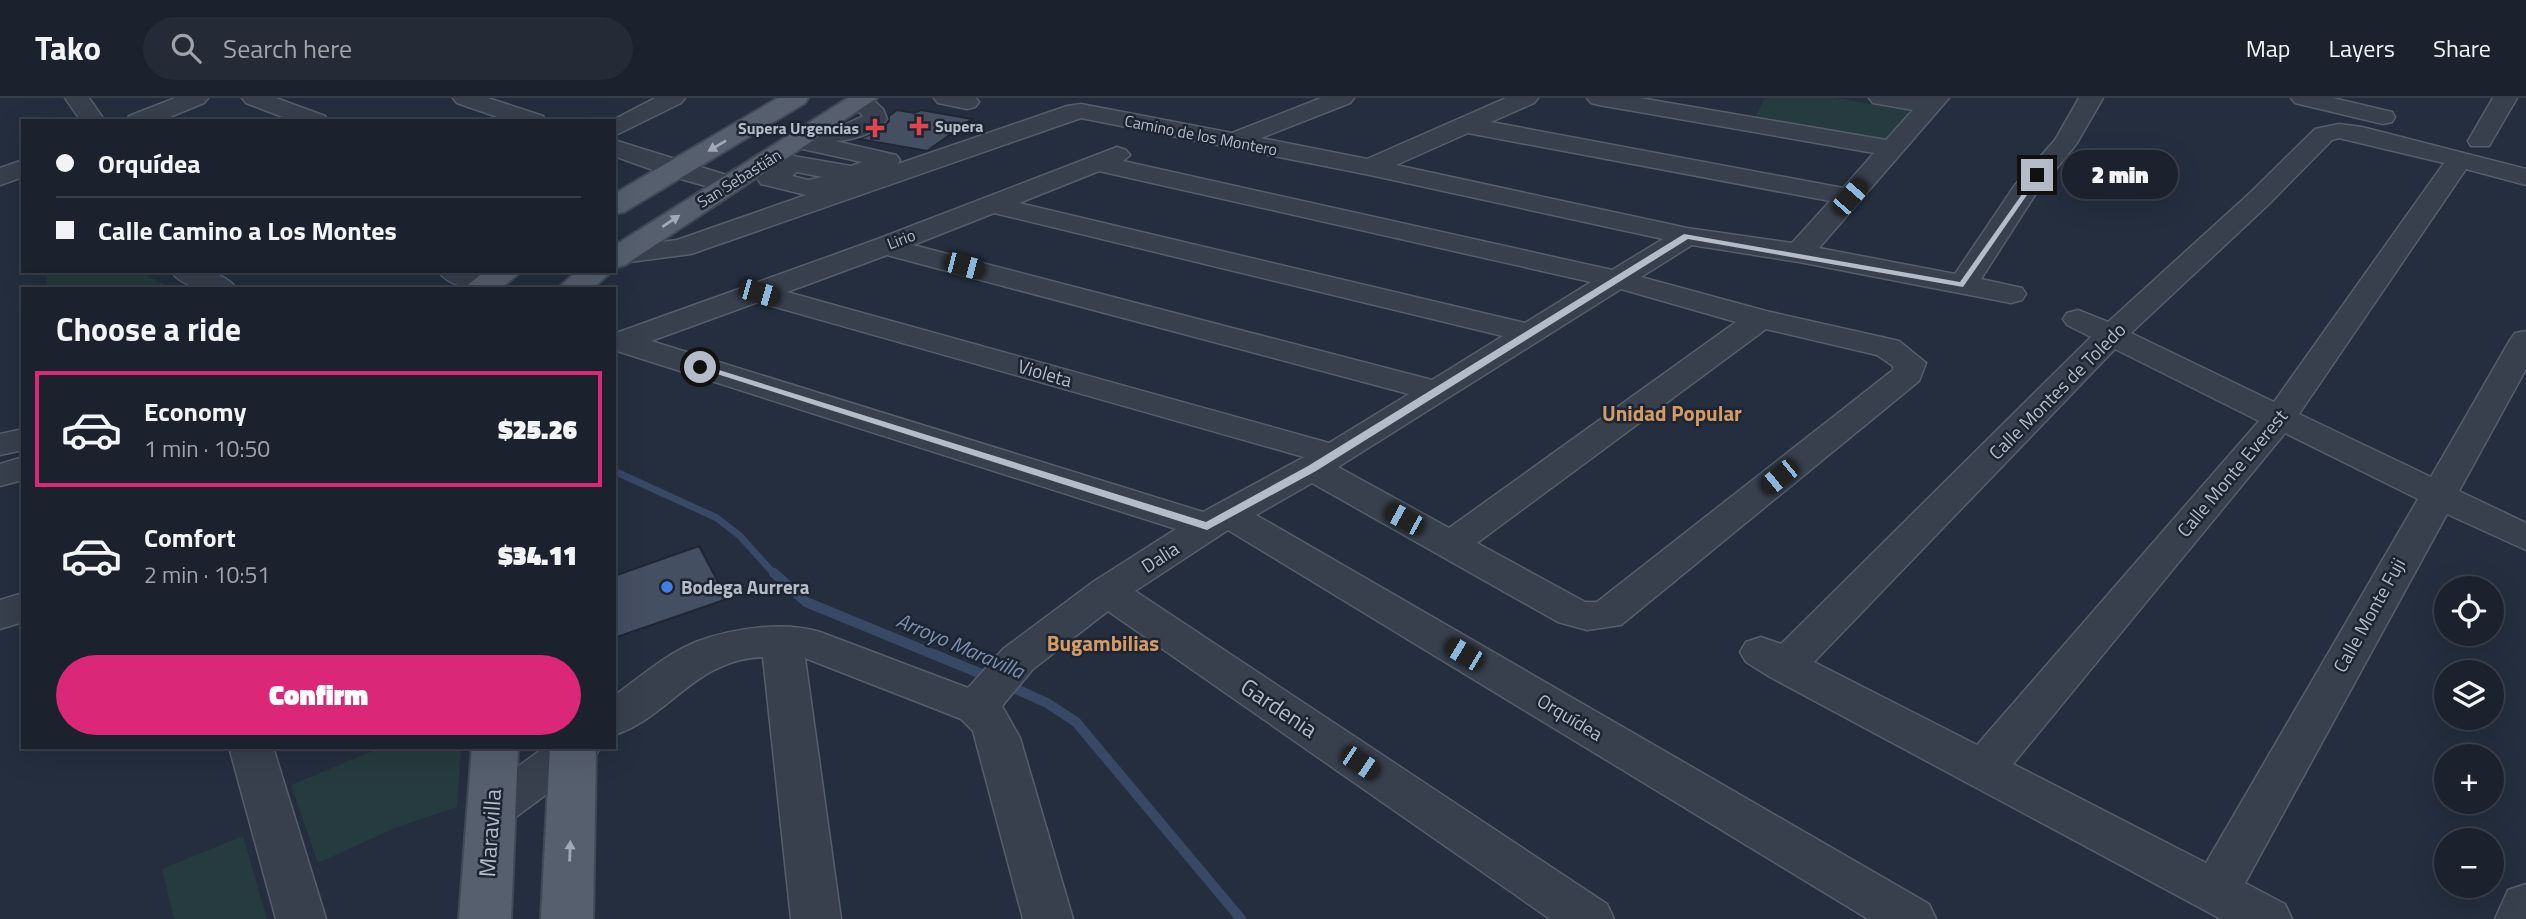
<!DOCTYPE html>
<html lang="en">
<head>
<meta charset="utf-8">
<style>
	:root { --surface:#1b222e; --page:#242a36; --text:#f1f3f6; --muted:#a0a4aa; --line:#393f4a; --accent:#db2777 }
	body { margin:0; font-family:"Titillium Web",sans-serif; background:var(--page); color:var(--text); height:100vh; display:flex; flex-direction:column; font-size:26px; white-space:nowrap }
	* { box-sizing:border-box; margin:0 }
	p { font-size:23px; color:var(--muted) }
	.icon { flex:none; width:38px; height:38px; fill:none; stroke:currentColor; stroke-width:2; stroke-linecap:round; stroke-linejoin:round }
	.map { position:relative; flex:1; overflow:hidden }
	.panel { position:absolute; left:21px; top:189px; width:595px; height:462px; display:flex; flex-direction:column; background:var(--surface); border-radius:0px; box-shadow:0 7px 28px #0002,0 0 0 2px var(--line) }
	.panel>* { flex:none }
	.banner { position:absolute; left:21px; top:21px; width:595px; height:154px; border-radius:0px; box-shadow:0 7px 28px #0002,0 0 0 2px var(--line); display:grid; align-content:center; height:154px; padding:0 35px; background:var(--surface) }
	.fabs { position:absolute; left:2434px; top:478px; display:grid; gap:14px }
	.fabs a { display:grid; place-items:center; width:70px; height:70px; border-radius:50%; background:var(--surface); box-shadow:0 7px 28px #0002,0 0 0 2px var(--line); font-size:35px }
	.end { position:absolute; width:32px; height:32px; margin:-16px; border:9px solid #b4bbc9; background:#111; box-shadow:0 0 0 4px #111 }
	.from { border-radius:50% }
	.bubble { position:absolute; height:49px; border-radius:24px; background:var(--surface); box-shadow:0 7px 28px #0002,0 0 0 2px var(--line); font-size:23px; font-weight:800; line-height:49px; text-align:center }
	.car { position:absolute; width:21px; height:42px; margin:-21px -10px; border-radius:9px; box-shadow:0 0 5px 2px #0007; background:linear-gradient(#222 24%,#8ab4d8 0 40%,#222 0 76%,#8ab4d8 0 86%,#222 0) }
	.banner b { display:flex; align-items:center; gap:24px; height:66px; font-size:26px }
	.banner b+b { border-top:2px solid var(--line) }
	.banner i { width:18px; height:18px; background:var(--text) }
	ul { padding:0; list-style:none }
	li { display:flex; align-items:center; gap:21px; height:116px; margin:0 14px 10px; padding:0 21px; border:4px solid transparent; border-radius:0px }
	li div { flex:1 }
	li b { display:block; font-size:26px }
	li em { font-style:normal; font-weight:800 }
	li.active { border-color:var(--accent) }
	li>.icon { width:63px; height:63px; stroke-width:1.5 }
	h2 { padding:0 35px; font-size:32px; line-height:84px }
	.primary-button { display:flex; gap:14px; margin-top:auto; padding:14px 35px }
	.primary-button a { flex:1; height:80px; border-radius:42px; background:var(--accent); color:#fff; font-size:28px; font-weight:800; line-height:80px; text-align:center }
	header { display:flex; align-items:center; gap:42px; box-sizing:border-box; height:98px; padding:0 35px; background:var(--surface); border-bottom:2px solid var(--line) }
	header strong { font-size:33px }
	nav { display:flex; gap:38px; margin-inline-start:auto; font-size:24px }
	.search { width:490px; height:63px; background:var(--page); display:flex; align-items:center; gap:18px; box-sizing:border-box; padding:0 24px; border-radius:38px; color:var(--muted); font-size:26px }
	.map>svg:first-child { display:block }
</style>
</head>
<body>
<header>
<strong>Tako</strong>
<div class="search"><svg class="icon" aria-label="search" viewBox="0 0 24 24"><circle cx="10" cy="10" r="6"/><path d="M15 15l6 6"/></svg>Search here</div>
<nav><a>Map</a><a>Layers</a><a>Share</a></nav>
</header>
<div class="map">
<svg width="2526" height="821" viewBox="0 0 2526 821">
	<rect width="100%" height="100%" fill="#242e3e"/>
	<path fill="#263b3f" d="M 1765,0 L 1836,0 L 1915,14 L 1892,45 L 1753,23 Z
		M 45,173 L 137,173 L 173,191 L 48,191 Z
		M 382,649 L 461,649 L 457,709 L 395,730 L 318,765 L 291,687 Z
		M 243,738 L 267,821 L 174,821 L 162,771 Z"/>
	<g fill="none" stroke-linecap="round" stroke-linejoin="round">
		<path stroke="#384865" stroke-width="7" d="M 614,373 L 717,420 L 740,438 L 775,477"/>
		<path stroke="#384865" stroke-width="10" d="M 774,475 L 806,504 L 989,579
			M 1007,587 L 1047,605 L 1076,624 L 1241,821"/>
	</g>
	<path fill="#454f62" stroke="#1f2735" stroke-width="2" d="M 897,12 L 914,15 L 921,12 L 972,21 L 927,53 L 859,41 L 879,33 L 889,23 L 889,18 Z
		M 699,448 L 727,501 L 614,540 L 614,478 Z"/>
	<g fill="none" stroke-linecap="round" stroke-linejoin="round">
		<defs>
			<path id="minor" d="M 65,0 L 89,0 L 105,23 L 81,23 Z
				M 175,0 L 208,0 L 204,5 L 160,23 L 126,23 L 129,18 Z
				M 242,0 L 276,0 L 325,18 L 328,23 L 293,23 L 246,5 Z
				M 453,0 L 488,0 L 543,18 L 546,23 L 509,23 L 457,5 Z
				M 655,0 L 685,0 L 681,5 L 614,38 L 614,23 L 611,23 Z
				M 851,0 L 871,0 L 883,11 L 887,21 C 877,36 852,42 835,43 L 896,57 L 900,62 L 898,66 L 1067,8 L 1081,6 L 1232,35 L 1321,0 L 1354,0 L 1350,5 L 1261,40 L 1367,61 L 1506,0 L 1538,0 L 1534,5 L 1491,24 L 1843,90 L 1874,55 L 1599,7 L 1591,5 L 1587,0 L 1640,0 L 1886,42 L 1913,12 L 1873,5 L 1869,0 L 1949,0 L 1819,150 L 1955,176 L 2015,87 L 2055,42 L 2079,0 L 2103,0 L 2077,45 L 2035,97 L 1981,181 L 2022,190 L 2026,196 L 2022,202 L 2011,205 L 1799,164 L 1692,147 L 1641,179 L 1766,213 L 1899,243 L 1926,265 L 1919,283 L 1621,527 L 1587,532 L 1558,524 L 1312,385 L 1256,417 L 1929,806 L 1936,821 L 1868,821 L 1228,432 L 1135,493 L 1607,806 L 1614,821 L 1550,821 L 1108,513 L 1033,571 L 1002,608 L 1020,640 L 1073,821 L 1023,821 L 973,633 L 961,621 L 805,560 L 841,821 L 791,821 L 763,559 C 695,561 669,620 614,637 L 614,598 C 640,579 666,556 696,544 C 732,530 783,523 820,534 L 968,590 L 1003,551 L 1093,484 L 1176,431 L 614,252 L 614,233 L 619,234 L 875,142 L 1117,49 L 1126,52 L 1130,57 L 1123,63 L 1612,172 L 1663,141 L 1370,77 L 1081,20 L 691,156 L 614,166 L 614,150 L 677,142 L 806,97 L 761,86 L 757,80 L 761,74 L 793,58 L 851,68 L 862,64 L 789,48 L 786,43 L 789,38 L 802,36 L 804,33 L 842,28 L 863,18 L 849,3 ZM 1468,35 L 1830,103 L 1792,145 L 1687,130 L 1396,67 ZM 1099,73 L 1591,184 L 1525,225 L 1019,105 ZM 797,74 L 822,79 L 808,82 L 792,78 ZM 994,115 L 1503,238 L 1432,282 L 913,147 ZM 887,157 L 1409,296 L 1329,345 L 787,194 ZM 1621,191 L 1736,224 L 1449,430 L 1338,369 ZM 758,204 L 1304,359 L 1203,414 L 651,243 ZM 1766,231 L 1877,257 L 1893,268 L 1893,272 L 1597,504 L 1585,504 L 1477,445 Z
				M 934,0 L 976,0 L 979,4 L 975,9 L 967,11 L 938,5 Z
				M 2291,0 L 2333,0 L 2392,14 L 2395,19 L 2392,24 L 2383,26 L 2295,5 Z
				M 2493,0 L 2517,0 L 2489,48 L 2471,48 L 2468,43 Z
				M 2339,26 L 2362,29 L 2526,71 L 2526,87 L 2466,71 L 2299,316 L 2431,379 L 2510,242 L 2515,235 L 2526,233 L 2526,271 L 2459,393 L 2526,425 L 2526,452 L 2447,416 L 2245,785 L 2285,806 L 2292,821 L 2221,821 L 1770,579 L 1746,564 L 1740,554 L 1746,544 L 1761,539 L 1781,546 L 2091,239 L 2067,227 L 2063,221 L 2067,215 L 2078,212 L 2108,224 L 2251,94 L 2315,31 ZM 2339,40 L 2444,65 L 2274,304 L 2131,235 L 2269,106 L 2332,42 ZM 2115,251 L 2259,323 L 1977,647 L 1814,564 ZM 2285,335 L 2418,401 L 2206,765 L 2013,666 Z
				M 614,42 L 736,80 L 740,86 L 736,92 L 727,94 L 667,77 L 614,58 Z
				M 23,62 L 23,79 L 0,87 L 0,70 Z
				M 171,173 C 193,173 222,170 237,191 C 214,191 185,194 171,173 Z
				M 438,173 C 458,173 487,168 500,187 L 497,191 C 477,191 450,191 438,173 Z
				M 23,331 L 23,352 L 0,357 L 0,336 Z
				M 23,359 L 23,382 L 0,388 L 0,366 Z
				M 23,495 L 23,524 L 0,531 L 0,502 Z
				M 229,649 L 273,649 L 326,821 L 276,821 Z
				M 545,649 L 600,649 L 594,661 L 509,724 L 493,730 L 477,724 L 470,711 L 477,698 Z
				M 2526,786 L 2526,821 L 2495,821 L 2508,792 Z"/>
			<path id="major" d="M 778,0 L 808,0 L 805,5 L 624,114 L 614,116 L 614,96 Z
				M 848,0 L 877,0 L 625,167 L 614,170 L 614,148 Z
				M 485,173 L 522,173 L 500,191 L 463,191 Z
				M 577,173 L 612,173 L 592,191 L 557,191 Z
				M 472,649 L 518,649 L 511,821 L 459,821 Z
				M 550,649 L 596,649 L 593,821 L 541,821 Z"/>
		</defs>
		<use href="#minor" stroke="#565e6c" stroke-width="3"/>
		<use href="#major" stroke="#414957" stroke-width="4"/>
		<use href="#minor" fill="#38404e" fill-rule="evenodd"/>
		<use href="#major" fill="#565f6e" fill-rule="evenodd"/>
	</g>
	<defs><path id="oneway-solid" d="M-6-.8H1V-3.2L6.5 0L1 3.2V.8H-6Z" transform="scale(1.75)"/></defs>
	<g fill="#a1a9b7">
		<use href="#oneway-solid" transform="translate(717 48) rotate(149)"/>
		<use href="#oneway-solid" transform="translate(671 123) rotate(-34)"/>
		<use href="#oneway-solid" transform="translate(570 753) rotate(-88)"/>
	</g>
	<path fill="#b4bbc9" d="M 2037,75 L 2041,77 L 1963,189 L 1688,141 L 1316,373 L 1207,432 L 695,269 L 703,267 L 1206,424 L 1308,368 L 1684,136 L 1960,184 Z"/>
	<g fill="#e0444e" stroke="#1d2533" stroke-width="2.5">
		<path d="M915.5 17.5h7v7h7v7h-7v7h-7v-7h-7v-7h7z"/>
		<path d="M871.5 19.5h7v7h7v7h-7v7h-7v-7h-7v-7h7z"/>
	</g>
	<circle fill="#3f7fe0" stroke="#1d2533" stroke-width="2.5" cx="667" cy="489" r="7"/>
	<g text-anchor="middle" stroke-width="5" stroke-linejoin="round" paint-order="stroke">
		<g font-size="16" font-weight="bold" fill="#b4bbc9" stroke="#1d2533" text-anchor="start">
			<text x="935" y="34">Supera</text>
			<text x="859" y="36" text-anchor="end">Supera Urgencias</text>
		</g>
		<g font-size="16" fill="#b4bbc9" stroke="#1d2533">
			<text transform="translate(1201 37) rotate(11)" y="6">Camino de los Montero</text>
			<text transform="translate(739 80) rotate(-32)" y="6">San Sebastián</text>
			<text transform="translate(901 141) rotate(-21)" y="6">Lirio</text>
		</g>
		<g font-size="19" fill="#b4bbc9" stroke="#1d2533">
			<text transform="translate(1045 275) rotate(16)" y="7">Violeta</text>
			<text transform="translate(2057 293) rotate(-45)" y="7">Calle Montes de Toledo</text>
			<text transform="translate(2232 375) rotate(-50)" y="7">Calle Monte Everest</text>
			<text transform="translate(1160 459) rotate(-33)" y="7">Dalia</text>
			<text transform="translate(2369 517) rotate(-61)" y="7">Calle Monte Fuji</text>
			<text transform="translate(1570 619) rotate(31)" y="7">Orquídea</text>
		</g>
		<g font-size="19" font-weight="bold" fill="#b4bbc9" stroke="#1d2533" text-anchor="start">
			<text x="681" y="496">Bodega Aurrera</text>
		</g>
		<g font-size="21" font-weight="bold" fill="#d59b63" stroke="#1d2533">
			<text x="1672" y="323">Unidad Popular</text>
			<text x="1103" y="553">Bugambilias</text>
		</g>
		<g font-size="21" font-style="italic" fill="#7c8fb1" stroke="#1d2533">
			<text transform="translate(960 548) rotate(23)" y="7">Arroyo Maravilla</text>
		</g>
		<g font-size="23" fill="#b4bbc9" stroke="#1d2533">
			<text transform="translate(1279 610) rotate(34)" y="8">Gardenia</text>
			<text transform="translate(490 735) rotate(-86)" y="8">Maravilla</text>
		</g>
	</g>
</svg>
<div class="fabs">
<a><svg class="icon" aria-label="locate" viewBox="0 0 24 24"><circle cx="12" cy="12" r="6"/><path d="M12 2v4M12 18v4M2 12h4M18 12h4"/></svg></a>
<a><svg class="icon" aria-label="layers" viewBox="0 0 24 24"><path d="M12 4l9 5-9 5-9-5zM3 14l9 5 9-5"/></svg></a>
<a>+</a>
<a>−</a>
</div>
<i class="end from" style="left:700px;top:269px"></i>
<i class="end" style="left:2037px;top:77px"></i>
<div class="bubble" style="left:2062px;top:52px;width:116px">2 min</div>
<i class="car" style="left:1850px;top:99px;rotate:41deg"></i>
<i class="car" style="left:964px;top:168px;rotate:105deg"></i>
<i class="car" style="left:759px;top:195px;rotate:106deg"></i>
<i class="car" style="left:1779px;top:379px;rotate:231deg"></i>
<i class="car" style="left:1404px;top:421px;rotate:299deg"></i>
<i class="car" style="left:1464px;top:556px;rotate:301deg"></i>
<i class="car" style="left:1360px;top:665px;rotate:124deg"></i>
<div class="banner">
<b><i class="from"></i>Orquídea</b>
<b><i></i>Calle Camino a Los Montes</b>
</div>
<section class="panel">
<h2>Choose a ride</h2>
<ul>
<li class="active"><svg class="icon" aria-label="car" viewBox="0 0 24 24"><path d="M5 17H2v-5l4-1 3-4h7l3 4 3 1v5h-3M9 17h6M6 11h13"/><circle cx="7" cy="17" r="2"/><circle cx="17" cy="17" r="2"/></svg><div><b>Economy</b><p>1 min · 10:50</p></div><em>$25.26</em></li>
<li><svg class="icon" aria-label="car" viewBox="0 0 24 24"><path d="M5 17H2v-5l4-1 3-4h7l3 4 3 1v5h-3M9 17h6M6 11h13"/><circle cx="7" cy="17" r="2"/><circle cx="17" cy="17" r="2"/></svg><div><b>Comfort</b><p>2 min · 10:51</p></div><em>$34.11</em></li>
</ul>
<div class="primary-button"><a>Confirm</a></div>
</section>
</div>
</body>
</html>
